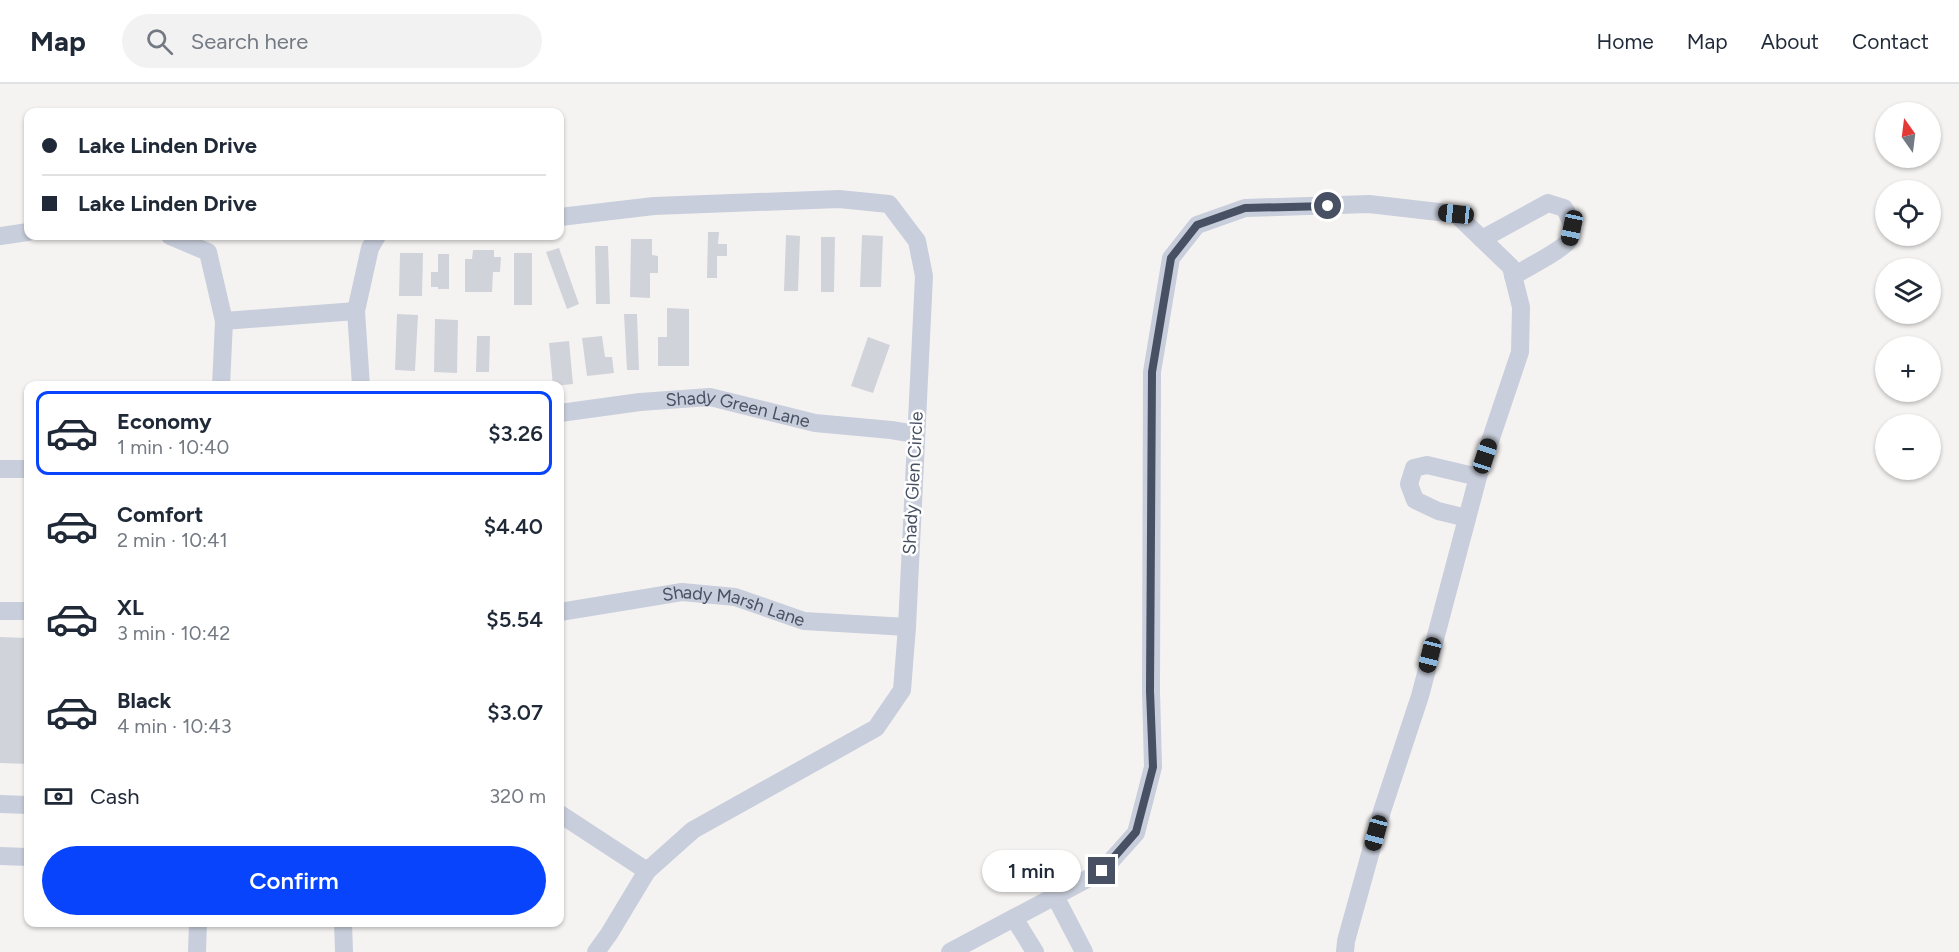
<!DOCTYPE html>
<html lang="en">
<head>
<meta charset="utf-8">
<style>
	:root { --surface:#fff; --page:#f2f2f3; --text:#1f2937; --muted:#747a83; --line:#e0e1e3; --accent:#0744fb }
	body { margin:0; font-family:Figtree,sans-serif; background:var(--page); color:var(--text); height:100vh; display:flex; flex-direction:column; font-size:22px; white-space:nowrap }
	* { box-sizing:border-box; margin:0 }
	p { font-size:20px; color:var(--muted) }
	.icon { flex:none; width:33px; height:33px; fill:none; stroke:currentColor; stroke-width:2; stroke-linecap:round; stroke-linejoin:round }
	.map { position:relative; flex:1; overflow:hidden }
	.sheet { position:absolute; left:24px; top:297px; width:540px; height:546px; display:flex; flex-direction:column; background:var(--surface); border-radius:12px; box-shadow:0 2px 4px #0004 }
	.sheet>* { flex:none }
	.top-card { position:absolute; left:24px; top:24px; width:540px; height:132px; border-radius:12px; box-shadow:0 2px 4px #0004; display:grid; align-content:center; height:132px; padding:0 18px; background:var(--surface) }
	.needle { width:39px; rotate:346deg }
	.buttons { position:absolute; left:1875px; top:18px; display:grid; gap:12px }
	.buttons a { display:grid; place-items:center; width:66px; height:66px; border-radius:50%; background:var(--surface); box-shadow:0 2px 4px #0004; font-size:30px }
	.end { position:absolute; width:27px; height:27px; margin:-14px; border:8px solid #485163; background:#fff; box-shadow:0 0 0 3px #fff }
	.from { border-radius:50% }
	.bubble { position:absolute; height:42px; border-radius:21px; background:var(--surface); box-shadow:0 2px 4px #0004; font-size:20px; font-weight:600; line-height:42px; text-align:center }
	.car { position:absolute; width:18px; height:36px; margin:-18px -9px; border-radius:8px; box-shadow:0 0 4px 2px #0007; background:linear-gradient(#222 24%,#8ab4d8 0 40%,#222 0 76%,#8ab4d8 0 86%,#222 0) }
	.top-card b { display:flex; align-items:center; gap:21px; height:57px; font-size:22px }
	.top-card b+b { border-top:2px solid var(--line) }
	.top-card i { width:15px; height:15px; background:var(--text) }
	ul { padding:10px 0 0; list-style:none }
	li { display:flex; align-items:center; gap:18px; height:84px; margin:0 12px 9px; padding:0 6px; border:3px solid transparent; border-radius:12px }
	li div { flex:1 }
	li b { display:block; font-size:22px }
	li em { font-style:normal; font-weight:600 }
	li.selected { border-color:var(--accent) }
	li>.icon { width:54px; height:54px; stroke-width:1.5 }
	.pay { display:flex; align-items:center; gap:15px; height:66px; padding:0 18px; font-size:22px }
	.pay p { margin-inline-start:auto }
	.primary-button { display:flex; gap:12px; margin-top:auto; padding:12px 18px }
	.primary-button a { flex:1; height:69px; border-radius:36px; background:var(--accent); color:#fff; font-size:24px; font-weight:600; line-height:69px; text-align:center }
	header { display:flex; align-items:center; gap:36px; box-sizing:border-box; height:84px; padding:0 30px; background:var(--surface); border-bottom:2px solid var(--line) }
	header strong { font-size:28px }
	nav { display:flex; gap:33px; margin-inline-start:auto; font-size:21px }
	.search { width:420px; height:54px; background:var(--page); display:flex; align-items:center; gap:15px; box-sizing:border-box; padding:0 21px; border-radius:33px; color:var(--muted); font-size:22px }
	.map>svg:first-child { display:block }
</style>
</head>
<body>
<header>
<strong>Map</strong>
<div class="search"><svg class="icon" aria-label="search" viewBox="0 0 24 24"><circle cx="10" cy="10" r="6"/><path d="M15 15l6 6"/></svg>Search here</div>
<nav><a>Home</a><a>Map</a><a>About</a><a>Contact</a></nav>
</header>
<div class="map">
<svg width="1959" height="868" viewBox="0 0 1959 868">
	<rect width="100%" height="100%" fill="#f5f3f2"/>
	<path fill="#d1d3da" d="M 708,148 L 719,148 L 718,160 L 727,160 L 727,172 L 717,172 L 717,194 L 707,194 Z
		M 786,151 L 800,152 L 798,207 L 784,207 Z
		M 862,151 L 883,152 L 881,203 L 860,203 Z
		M 821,153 L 835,153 L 834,208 L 821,208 Z
		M 631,155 L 652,155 L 652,171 L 658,172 L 658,189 L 650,189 L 650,214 L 630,213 Z
		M 595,162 L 608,162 L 610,220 L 596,220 Z
		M 559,164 L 579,220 L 567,225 L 546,168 Z
		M 473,166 L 494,166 L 494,173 L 501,173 L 500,188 L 493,188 L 492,208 L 465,208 L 465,175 L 472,175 Z
		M 400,169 L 423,169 L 422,212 L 399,212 Z
		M 514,169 L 532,169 L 532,221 L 514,221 Z
		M 438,170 L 449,170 L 449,205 L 438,205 L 438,203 L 431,203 L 431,188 L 438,188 Z
		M 667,224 L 689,225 L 689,282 L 658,282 L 658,253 L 667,253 Z
		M 397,230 L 418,231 L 415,287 L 395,286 Z
		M 624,230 L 637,230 L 639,286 L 627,286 Z
		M 435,235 L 458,236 L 457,289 L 434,288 Z
		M 477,252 L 490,252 L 489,288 L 476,288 Z
		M 602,252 L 605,273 L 612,273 L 614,289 L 587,292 L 582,254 Z
		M 868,253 L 890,261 L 873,309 L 851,302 Z
		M 569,257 L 573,300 L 553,302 L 549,259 Z
		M 0,553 L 28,554 L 28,680 L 0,679 Z"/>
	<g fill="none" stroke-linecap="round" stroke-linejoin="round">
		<g stroke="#c8cedb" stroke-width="18">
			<path d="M 560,133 L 654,122 L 839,115 L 889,120 L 917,157 L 924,192 L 907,543 L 902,606 L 876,644 L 693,746 L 647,787 L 609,850 L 596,868"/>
			<path d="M 0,152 L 28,148"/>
			<path d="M 170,152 L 208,168 L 224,237 L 221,302"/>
			<path d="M 1482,155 L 1548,119 L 1564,124 C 1570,133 1575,145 1569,156 C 1564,165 1525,185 1513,192"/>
			<path d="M 224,237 L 356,227"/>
			<path d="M 361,302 L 356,227 L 370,164 L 377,152"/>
			<path id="s1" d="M 560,329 L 640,318 L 710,313 L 815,339 L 891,346 L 915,350"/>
			<path d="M 0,385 L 28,385"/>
			<path d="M 1467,434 L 1438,427 L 1415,416 L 1409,400 L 1414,384 L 1427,381 L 1478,393"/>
			<path d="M 0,527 L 28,527"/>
			<path id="s2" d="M 560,528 L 682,508 L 735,513 L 804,537 L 907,543"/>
			<path d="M 0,720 L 28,721"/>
			<path d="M 560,730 L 647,787"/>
			<path d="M 0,772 L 28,773"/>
			<path d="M 1055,812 L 1084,868"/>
			<path d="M 1014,834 L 1035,868"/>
			<path d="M 343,838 L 344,868"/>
			<path d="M 197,868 L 198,838"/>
			<path d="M 950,868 L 1102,787 L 1136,749 L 1153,683 L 1151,607 L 1152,288 L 1171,174 L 1197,141 L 1245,124 L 1369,120 L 1456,130 L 1511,183 L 1521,223 L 1520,268 L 1478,393 L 1420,612 L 1382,727 L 1346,857 L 1345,868"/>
		</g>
	</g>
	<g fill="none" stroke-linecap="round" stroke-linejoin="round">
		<path stroke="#485163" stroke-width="8" d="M 1102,787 L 1136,748 L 1153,683 L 1150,607 L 1152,288 L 1171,174 L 1197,141 L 1245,124 L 1328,122"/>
	</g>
	<g text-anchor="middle" stroke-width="5" stroke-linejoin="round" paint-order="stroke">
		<g font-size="18" fill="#485163" stroke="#fff">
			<text dy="6" stroke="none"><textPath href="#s1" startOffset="180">Shady Green Lane</textPath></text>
			<text transform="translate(913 399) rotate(-87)" y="6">Shady Glen Circle</text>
			<text dy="6" stroke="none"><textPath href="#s2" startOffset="177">Shady Marsh Lane</textPath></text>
		</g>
	</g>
</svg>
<div class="buttons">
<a><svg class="needle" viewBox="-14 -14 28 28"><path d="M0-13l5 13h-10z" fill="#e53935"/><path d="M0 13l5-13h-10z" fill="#747a83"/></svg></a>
<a><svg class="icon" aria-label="locate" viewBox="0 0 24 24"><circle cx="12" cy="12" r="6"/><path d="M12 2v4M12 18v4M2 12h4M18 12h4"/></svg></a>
<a><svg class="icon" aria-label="layers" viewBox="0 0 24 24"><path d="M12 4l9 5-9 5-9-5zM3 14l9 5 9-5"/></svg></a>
<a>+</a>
<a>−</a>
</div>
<i class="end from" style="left:1328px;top:122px"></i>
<i class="end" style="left:1102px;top:787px"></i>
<div class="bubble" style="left:982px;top:766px;width:99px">1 min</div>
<i class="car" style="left:1456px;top:130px;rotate:276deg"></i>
<i class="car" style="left:1572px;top:144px;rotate:192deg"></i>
<i class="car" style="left:1485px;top:372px;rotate:18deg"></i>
<i class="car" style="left:1430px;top:571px;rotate:194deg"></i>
<i class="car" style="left:1376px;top:749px;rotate:195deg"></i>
<div class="top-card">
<b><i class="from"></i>Lake Linden Drive</b>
<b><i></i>Lake Linden Drive</b>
</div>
<section class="sheet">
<ul>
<li class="selected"><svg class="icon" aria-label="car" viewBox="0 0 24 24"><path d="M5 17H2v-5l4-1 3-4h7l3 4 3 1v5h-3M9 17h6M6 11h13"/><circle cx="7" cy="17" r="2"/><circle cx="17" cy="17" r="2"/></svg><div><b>Economy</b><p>1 min · 10:40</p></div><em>$3.26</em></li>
<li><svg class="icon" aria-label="car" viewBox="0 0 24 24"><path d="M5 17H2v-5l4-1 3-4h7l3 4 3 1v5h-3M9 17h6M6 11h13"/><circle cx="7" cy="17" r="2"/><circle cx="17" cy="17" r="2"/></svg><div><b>Comfort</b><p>2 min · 10:41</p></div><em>$4.40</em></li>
<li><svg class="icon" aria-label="car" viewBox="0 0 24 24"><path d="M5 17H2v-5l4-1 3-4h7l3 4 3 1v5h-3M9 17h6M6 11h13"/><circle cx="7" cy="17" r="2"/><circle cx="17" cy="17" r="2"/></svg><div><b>XL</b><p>3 min · 10:42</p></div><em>$5.54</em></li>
<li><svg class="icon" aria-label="car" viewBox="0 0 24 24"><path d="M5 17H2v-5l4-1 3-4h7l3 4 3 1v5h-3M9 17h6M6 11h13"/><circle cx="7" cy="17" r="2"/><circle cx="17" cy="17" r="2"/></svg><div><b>Black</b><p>4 min · 10:43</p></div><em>$3.07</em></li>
</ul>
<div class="pay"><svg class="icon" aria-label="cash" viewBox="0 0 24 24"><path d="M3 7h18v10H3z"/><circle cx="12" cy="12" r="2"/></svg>Cash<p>320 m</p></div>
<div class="primary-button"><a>Confirm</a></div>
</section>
</div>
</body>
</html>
